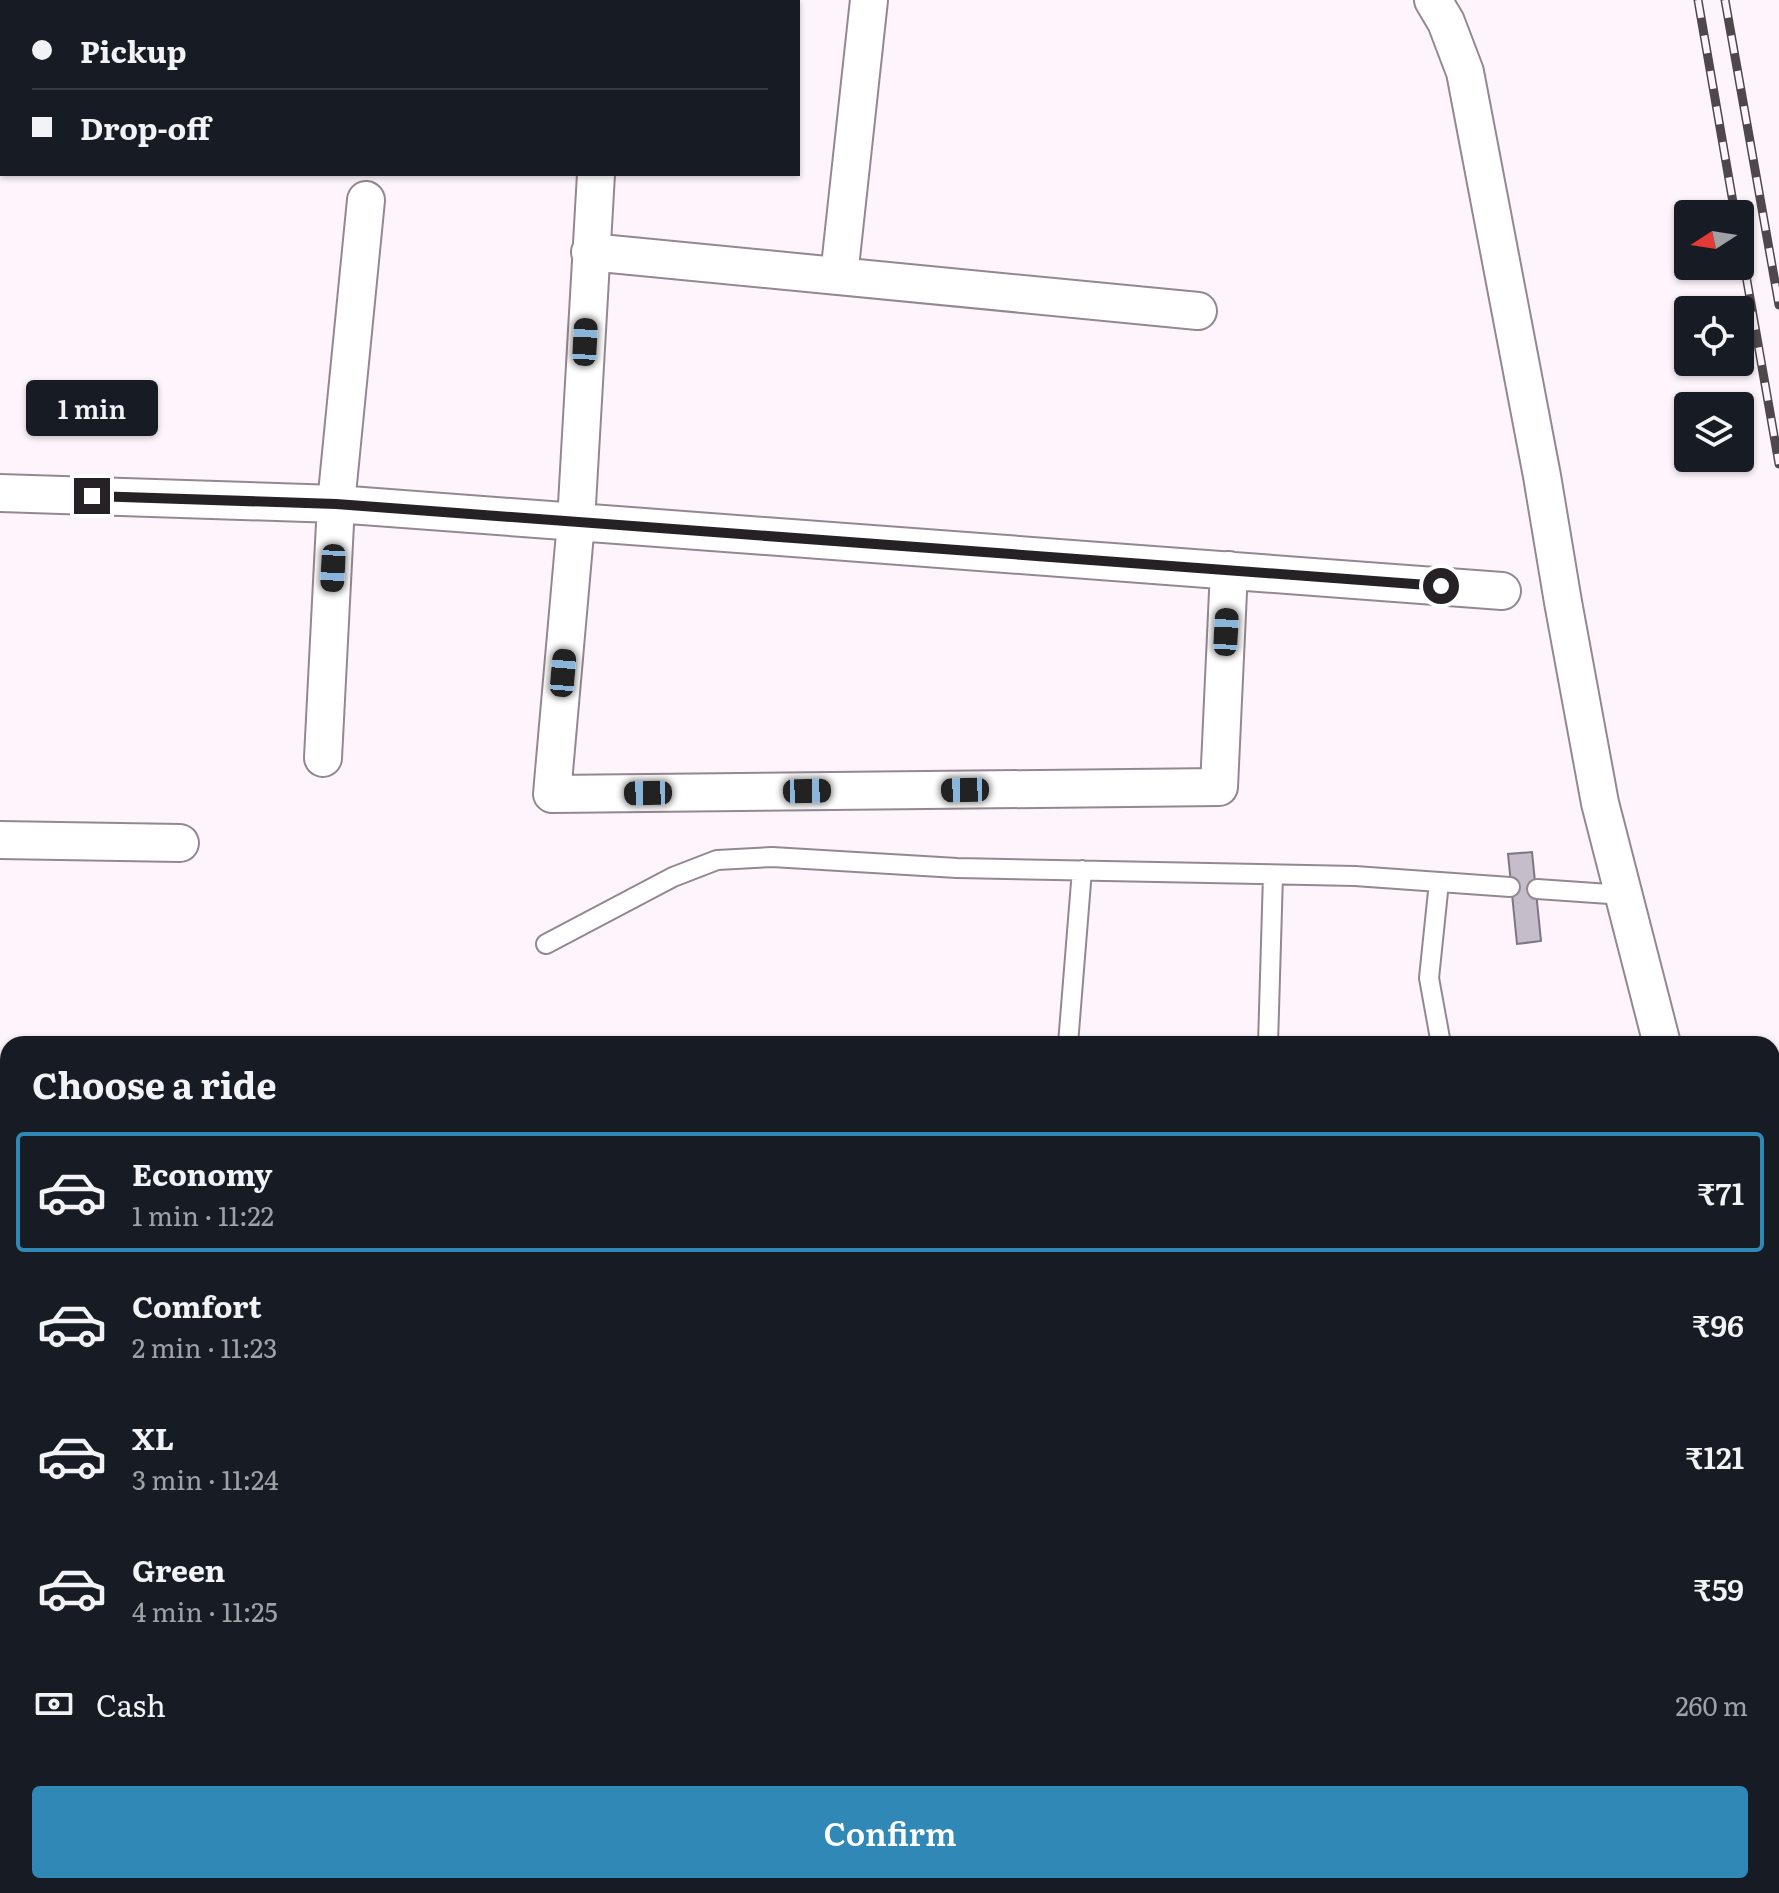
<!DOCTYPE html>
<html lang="en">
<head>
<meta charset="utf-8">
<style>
	:root { --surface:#171b24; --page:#242831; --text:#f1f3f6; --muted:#9ea1a6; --line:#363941; --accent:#3088b6 }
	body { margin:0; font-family:Literata,serif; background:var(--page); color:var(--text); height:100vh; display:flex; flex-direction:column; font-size:30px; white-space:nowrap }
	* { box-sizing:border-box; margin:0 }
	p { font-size:26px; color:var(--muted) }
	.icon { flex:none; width:44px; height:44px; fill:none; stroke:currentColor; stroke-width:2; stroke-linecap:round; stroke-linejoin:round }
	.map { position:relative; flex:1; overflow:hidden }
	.side { position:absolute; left:0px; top:1036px; width:1780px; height:858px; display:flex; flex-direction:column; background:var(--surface); border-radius:24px 24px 0 0; box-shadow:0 2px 6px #0004 }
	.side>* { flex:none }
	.guide { position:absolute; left:0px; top:0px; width:800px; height:176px; box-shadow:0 2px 6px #0004; display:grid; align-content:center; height:176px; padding:0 32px; background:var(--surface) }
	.needle { width:52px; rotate:258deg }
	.fabs { position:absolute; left:1674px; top:200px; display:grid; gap:16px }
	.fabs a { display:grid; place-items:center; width:80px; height:80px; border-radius:8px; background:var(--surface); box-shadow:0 2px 6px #0004; font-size:40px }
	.end { position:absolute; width:36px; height:36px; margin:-18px; border:10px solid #262125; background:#fff; box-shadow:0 0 0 4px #fff }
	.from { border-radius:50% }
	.bubble { position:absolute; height:56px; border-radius:8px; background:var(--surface); box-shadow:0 2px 6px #0004; font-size:26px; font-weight:600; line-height:56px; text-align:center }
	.car { position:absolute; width:24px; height:48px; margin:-24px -12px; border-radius:10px; box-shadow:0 0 6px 2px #0007; background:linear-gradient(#222 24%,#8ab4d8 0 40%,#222 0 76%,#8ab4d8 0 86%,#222 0) }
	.guide b { display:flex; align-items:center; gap:28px; height:76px; font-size:30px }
	.guide b+b { border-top:2px solid var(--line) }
	.guide i { width:20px; height:20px; background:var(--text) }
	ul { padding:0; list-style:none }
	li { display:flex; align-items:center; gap:24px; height:120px; margin:0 16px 12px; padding:0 16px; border:4px solid transparent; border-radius:8px }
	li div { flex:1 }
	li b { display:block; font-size:30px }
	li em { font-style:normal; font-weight:600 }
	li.on { border-color:var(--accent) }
	li>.icon { width:72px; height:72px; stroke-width:1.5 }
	h2 { padding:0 32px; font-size:36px; line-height:96px }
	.pay { display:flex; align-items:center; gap:20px; height:88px; padding:0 32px; font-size:30px }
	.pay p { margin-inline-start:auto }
	.action { display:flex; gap:16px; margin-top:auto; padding:16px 32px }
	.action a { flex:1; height:92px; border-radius:8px; background:var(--accent); color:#fff; font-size:32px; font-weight:600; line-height:92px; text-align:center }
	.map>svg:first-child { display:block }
</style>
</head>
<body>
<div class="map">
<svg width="1779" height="1893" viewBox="0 0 1779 1893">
	<rect width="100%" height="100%" fill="#fdf5fb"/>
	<path fill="#c5bdca" stroke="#7e7682" stroke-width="2" d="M 1532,852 L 1541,941 L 1517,944 L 1508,854 Z
		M 1163,1886 L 1217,1886 L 1218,1893 L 1165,1893 Z
		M 1340,1886 L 1383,1886 L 1385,1893 L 1328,1893 L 1327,1889 Z
		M 1389,1886 L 1414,1886 L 1416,1893 L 1391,1893 Z
		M 1693,1886 L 1728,1886 L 1730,1893 L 1695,1893 Z"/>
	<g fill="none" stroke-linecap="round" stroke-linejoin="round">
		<defs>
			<path id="service" d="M 1439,882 L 1429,978 L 1441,1044
				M 1537,889 L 1624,895
				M 546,944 L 673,877 L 717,860 L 772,857 L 957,868 L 1355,876 L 1510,887
				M 1068,1044 L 1082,870
				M 1268,1044 L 1273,875"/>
			<path id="minor" d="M 1433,0 L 1446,22 L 1465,72 L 1542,476 L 1563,602 L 1600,803 L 1662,1044
				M 608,2 L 608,0
				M 596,174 L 576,522 L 552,794 L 1219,787 L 1229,570
				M 590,252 L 1198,311
				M 839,276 L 869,0
				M 0,493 L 336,504 L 1502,591
				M 323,758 L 336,504 L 366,200
				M 0,840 L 180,843
				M 0,1428 L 8,1428
				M 1772,1447 L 1779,1478
				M 0,1725 L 8,1725
				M 1301,1886 L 1302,1893
				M 1589,1886 L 1591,1893
				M 456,1893 L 456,1886"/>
		</defs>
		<use href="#service" stroke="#948791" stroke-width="22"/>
		<use href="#minor" stroke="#948791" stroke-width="40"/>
		<use href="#service" stroke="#fff" stroke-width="18"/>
		<use href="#minor" stroke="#fff" stroke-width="36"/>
		<defs>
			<path id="rail" d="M 1698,0 L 1735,214
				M 1725,0 L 1779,305
				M 1740,241 L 1779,464"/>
		</defs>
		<use href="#rail" stroke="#4e484d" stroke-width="9"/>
		<use href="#rail" stroke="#fdf5fb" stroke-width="6" stroke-dasharray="18" stroke-linecap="butt"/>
	</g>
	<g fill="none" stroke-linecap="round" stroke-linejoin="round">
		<path stroke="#262125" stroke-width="10" d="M 92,496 L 336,504 L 1441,586"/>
	</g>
</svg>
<div class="fabs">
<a><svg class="needle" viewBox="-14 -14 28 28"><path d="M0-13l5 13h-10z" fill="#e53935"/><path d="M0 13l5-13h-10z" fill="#9ea1a6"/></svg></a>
<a><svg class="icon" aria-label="locate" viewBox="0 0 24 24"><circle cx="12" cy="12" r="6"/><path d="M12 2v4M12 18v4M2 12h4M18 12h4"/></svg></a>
<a><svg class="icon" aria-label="layers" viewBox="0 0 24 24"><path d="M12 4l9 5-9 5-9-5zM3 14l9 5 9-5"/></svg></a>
</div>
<i class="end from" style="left:1441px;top:586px"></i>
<i class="end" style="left:92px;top:496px"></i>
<div class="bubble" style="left:26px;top:380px;width:132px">1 min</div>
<i class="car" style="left:585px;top:342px;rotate:3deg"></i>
<i class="car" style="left:333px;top:568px;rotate:183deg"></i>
<i class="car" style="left:1226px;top:632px;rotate:3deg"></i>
<i class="car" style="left:563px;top:673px;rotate:5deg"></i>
<i class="car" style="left:965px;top:790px;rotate:269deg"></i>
<i class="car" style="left:807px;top:791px;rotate:89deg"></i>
<i class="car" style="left:648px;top:793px;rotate:269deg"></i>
<div class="guide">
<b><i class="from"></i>Pickup</b>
<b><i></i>Drop-off</b>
</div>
<section class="side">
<h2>Choose a ride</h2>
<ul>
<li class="on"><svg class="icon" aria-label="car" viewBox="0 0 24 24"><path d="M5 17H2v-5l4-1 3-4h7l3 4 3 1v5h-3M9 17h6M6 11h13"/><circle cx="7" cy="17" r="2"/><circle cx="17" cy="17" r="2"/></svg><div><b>Economy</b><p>1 min · 11:22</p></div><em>₹71</em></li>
<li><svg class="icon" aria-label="car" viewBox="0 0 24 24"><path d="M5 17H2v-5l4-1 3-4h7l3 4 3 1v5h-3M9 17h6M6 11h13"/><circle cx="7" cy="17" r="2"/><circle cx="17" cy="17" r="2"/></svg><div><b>Comfort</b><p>2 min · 11:23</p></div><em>₹96</em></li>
<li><svg class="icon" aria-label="car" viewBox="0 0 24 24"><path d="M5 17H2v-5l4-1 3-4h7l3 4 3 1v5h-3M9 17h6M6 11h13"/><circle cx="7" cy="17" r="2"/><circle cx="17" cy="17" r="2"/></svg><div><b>XL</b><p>3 min · 11:24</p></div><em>₹121</em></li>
<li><svg class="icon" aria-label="car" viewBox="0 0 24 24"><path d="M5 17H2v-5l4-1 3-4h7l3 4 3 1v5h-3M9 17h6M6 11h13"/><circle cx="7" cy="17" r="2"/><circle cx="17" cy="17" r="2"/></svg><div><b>Green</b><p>4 min · 11:25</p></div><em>₹59</em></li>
</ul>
<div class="pay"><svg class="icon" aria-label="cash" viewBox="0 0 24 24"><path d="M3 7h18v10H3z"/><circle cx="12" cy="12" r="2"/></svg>Cash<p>260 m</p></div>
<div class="action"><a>Confirm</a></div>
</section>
</div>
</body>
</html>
